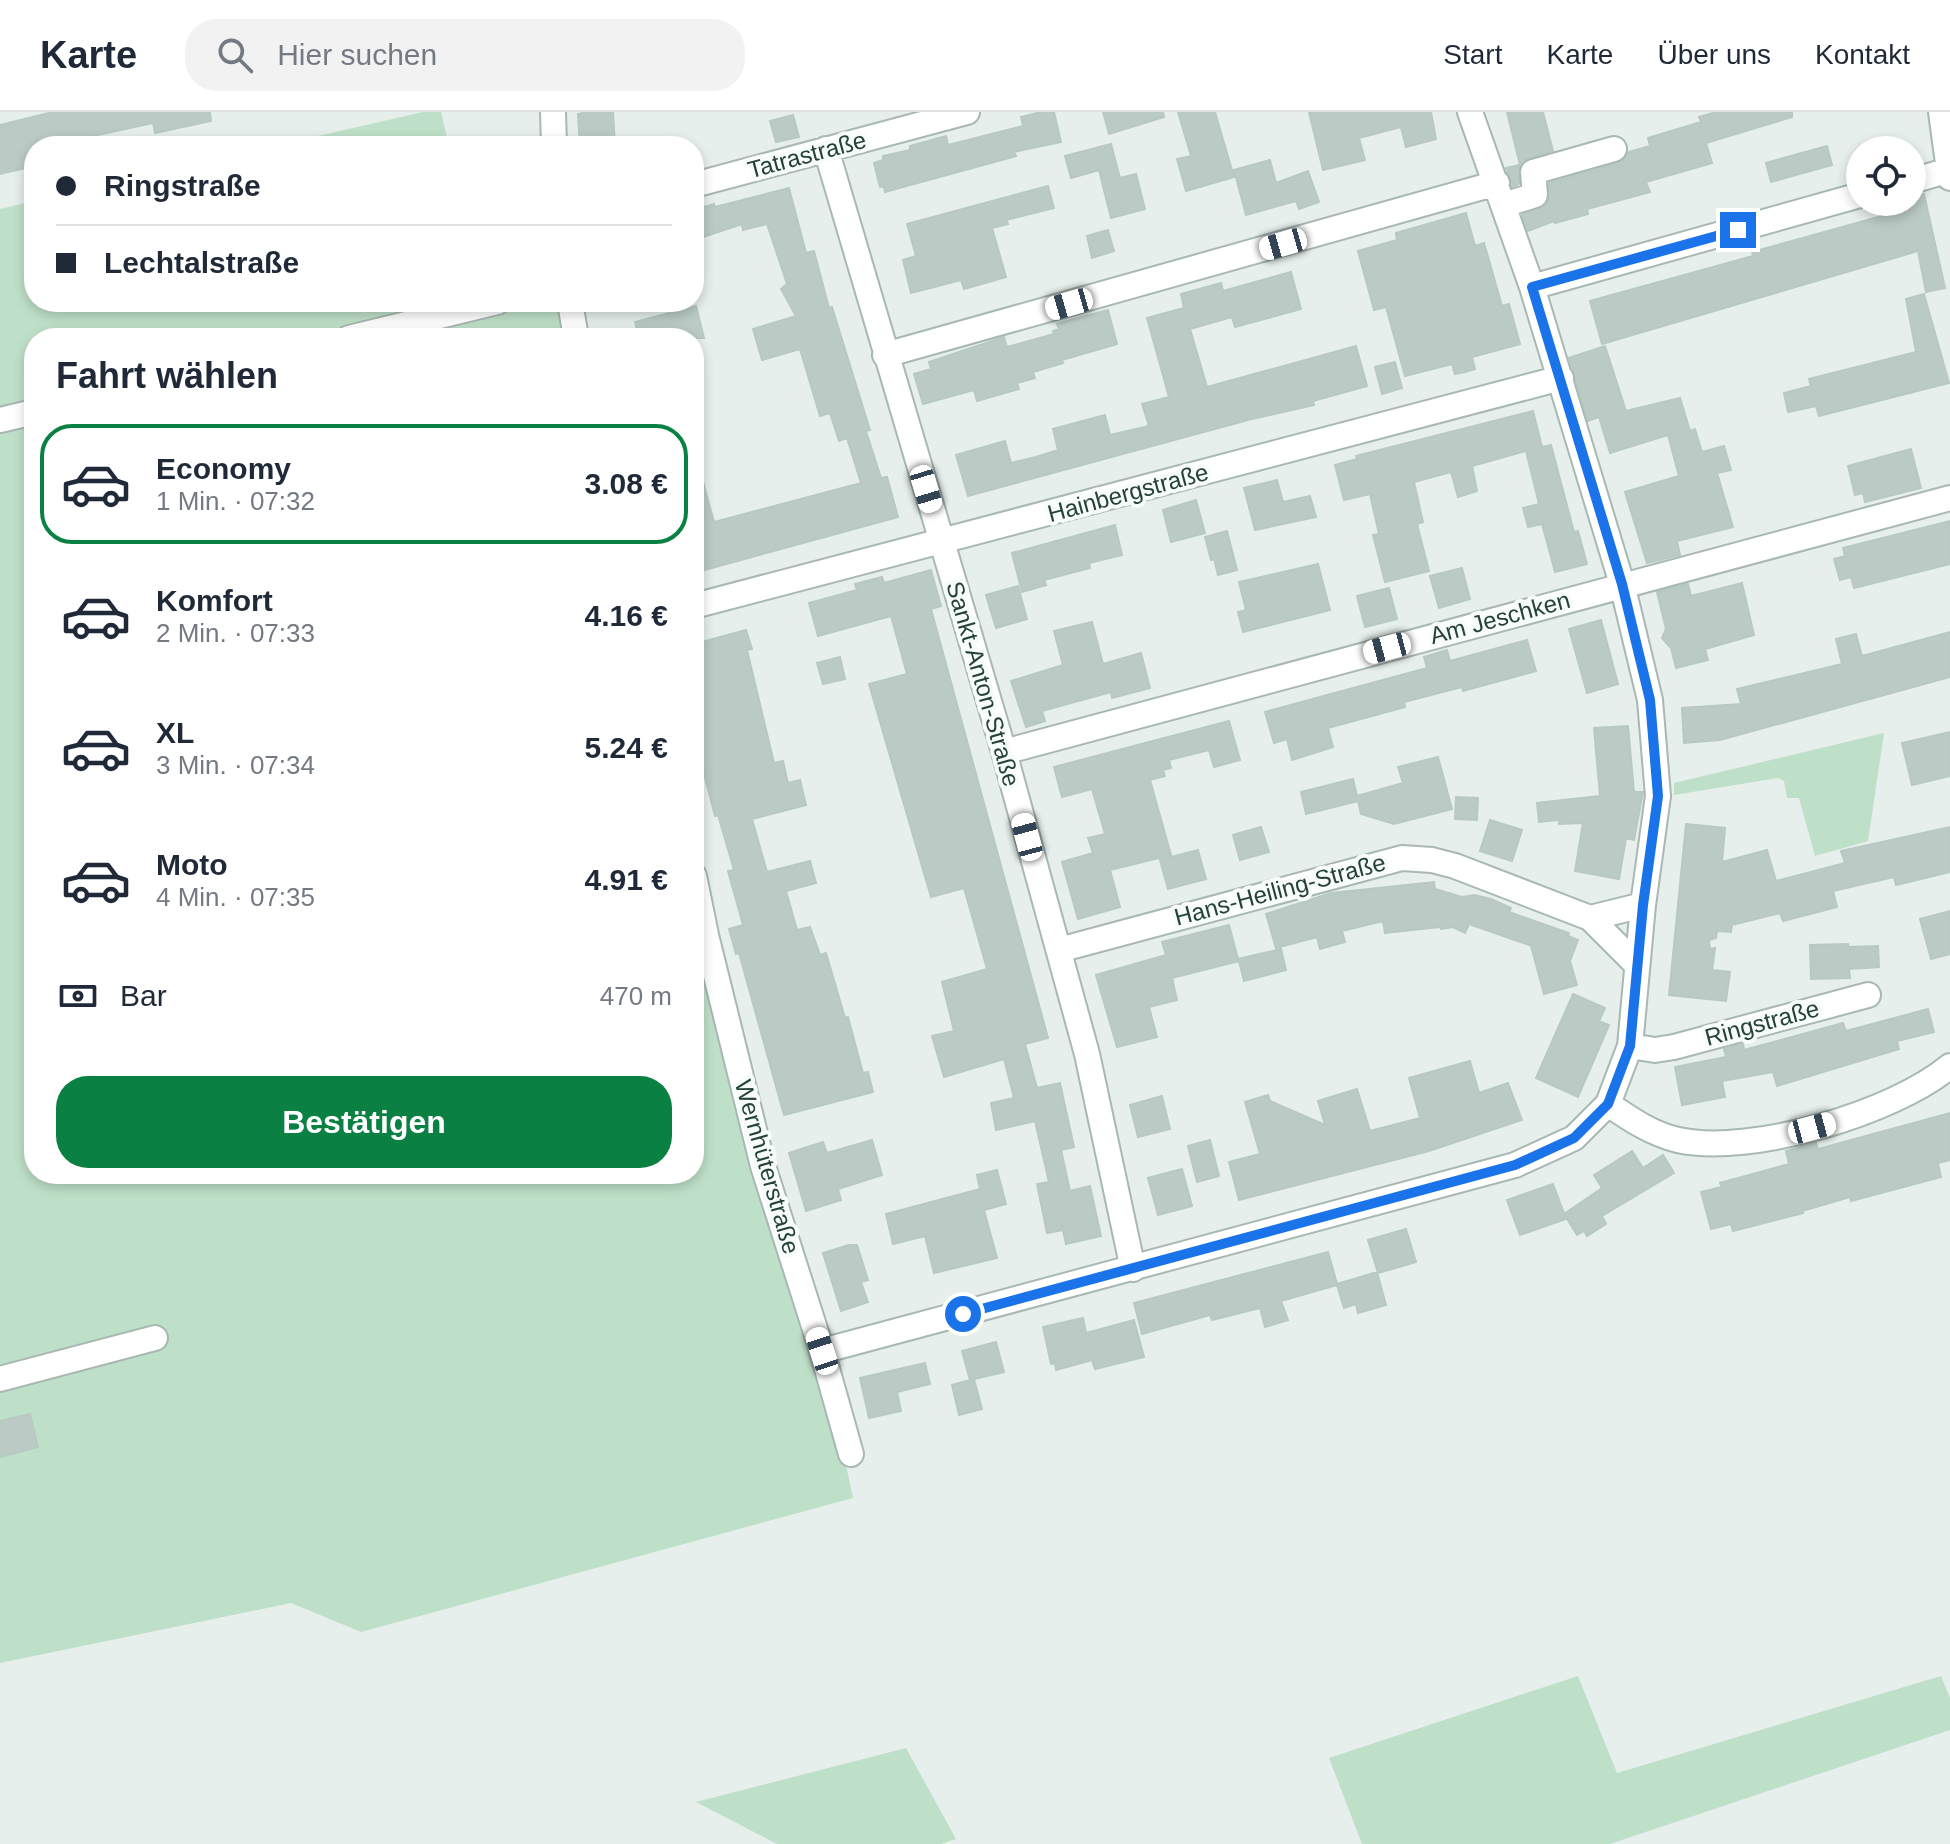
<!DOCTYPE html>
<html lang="de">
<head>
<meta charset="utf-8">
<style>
	:root { --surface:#fff; --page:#f2f2f3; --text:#1f2937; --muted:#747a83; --line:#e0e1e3; --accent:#0b8043 }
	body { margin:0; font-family:Arial,sans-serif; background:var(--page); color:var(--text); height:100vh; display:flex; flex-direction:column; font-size:30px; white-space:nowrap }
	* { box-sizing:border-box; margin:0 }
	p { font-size:26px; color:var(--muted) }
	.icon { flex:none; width:44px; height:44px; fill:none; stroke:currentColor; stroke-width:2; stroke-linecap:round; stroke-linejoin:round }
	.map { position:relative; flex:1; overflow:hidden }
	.panel { position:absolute; left:24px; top:216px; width:680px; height:856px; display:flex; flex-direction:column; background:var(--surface); border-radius:32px; box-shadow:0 4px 12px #0003 }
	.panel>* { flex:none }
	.banner { position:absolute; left:24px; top:24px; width:680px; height:176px; border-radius:32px; box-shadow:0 4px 12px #0003; display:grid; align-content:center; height:176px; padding:0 32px; background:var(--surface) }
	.controls { position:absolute; left:1846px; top:24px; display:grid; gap:16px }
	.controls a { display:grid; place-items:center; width:80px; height:80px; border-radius:50%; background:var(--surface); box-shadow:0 4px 12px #0003; font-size:40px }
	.end { position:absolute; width:36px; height:36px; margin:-18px; border:10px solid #1a73e8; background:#fff; box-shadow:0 0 0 4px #fff }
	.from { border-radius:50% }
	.car { position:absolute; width:24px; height:48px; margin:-24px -12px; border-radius:10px; box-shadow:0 0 6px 2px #0007; background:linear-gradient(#fff 24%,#345 0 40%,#fff 0 76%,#345 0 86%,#fff 0) }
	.banner b { display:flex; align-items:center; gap:28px; height:76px; font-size:30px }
	.banner b+b { border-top:2px solid var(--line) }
	.banner i { width:20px; height:20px; background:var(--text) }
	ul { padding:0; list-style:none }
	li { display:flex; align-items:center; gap:24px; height:120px; margin:0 16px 12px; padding:0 16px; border:4px solid transparent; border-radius:32px }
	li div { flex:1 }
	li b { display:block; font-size:30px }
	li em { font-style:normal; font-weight:700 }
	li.on { border-color:var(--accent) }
	li>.icon { width:72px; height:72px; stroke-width:1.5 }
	h2 { padding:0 32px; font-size:36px; line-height:96px }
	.pay { display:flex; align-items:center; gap:20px; height:88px; padding:0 32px; font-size:30px }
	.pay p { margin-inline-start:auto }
	.cta { display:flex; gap:16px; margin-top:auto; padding:16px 32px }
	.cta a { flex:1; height:92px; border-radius:32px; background:var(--accent); color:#fff; font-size:32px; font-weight:700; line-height:92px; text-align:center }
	header { display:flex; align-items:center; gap:48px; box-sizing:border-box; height:112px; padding:0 40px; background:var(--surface); border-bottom:2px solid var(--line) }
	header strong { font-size:38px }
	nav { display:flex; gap:44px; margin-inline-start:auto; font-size:28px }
	.search { width:560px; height:72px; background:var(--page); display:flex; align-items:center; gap:20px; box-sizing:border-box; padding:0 28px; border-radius:32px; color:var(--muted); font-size:30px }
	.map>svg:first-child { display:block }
</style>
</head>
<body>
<header>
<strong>Karte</strong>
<div class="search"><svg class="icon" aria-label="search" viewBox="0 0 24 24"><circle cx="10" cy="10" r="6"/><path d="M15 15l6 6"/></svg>Hier suchen</div>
<nav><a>Start</a><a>Karte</a><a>Über uns</a><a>Kontakt</a></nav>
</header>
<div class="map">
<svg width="1950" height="1732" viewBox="0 0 1950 1732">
	<rect width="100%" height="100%" fill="#e6efeb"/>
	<path fill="#bfe0c8" d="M 423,0 L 441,0 L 449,34 L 274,34 Z
		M 34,89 L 34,190 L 559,190 L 565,226 L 34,226 L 34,1062 L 694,1062 L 694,811 L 844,1344 L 853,1386 L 361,1520 L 291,1491 L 0,1551 L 0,97 Z
		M 1884,621 L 1868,729 L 1815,744 L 1799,686 L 1787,686 L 1784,669 L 1778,666 L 1674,683 L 1674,671 Z
		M 1578,1564 L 1617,1661 L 1941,1564 L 1950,1586 L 1950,1618 L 1610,1732 L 1362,1732 L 1329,1646 Z
		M 906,1636 L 956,1727 L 941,1732 L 777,1732 L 696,1690 Z"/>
	<path fill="#bbcac4" stroke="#b8c9c2" stroke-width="2" d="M 53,0 L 210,0 L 211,9 L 155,21 L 153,11 L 84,26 L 86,34 L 34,34 L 34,54 L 0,62 L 0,13 Z
		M 588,0 L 613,0 L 615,34 L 580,34 L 578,2 Z
		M 1041,0 L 1054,0 L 1061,30 L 1014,40 L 1016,44 L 885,80 L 884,74 L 880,75 L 874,51 L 883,48 L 883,44 L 910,38 L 910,34 L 946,24 L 948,33 L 1023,14 L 1021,5 Z
		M 1103,0 L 1163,0 L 1164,5 L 1109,22 Z
		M 1178,0 L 1215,0 L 1234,65 L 1186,79 L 1177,47 L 1191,44 Z
		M 1309,0 L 1431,0 L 1436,27 L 1406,35 L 1401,15 L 1359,26 L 1365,48 L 1323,58 Z
		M 1507,0 L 1543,0 L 1553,39 L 1523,48 L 1519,55 L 1519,72 L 1512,75 L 1506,56 L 1520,53 Z
		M 1716,0 L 1792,0 L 1792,5 L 1706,31 L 1712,51 L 1646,70 L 1650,80 L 1587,97 L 1588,102 L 1555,111 L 1554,109 L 1528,119 L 1522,103 L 1546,93 L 1549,88 L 1549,71 L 1619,51 L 1629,40 L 1650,34 L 1648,26 L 1701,10 L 1699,5 Z
		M 793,3 L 799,25 L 776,30 L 770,9 Z
		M 1111,32 L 1120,66 L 1136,62 L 1145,97 L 1111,106 L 1099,58 L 1071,66 L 1065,44 Z
		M 1827,34 L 1832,53 L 1771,70 L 1766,51 Z
		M 1270,48 L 1276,71 L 1308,59 L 1319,90 L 1299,97 L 1296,89 L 1246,103 L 1234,58 Z
		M 1048,74 L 1054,96 L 1006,108 L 1008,112 L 992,116 L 1006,165 L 964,177 L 961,168 L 911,181 L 903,148 L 916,144 L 907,112 Z
		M 789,76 L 806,141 L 814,139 L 829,196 L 832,195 L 870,318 L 866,319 L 881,366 L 887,365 L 898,405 L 694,461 L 694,360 L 700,359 L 714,410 L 861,371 L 847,326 L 839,329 L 830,301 L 820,304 L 800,237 L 762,248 L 753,217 L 796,204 L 781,177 L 787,172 L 767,112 L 743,118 L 742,112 L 694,128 L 694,98 L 714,92 L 715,95 Z
		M 1924,82 L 1945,176 L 1926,180 L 1918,139 L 1602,232 L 1590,189 L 1753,144 L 1752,140 L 1774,134 L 1903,98 L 1903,100 L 1909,99 L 1907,90 L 1912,90 L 1912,84 Z
		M 1466,101 L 1475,134 L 1484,131 L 1502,194 L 1509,192 L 1520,232 L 1472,245 L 1475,257 L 1465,260 L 1455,262 L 1452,252 L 1405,264 L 1386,195 L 1374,198 L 1358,139 L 1397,128 L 1396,121 Z
		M 1108,118 L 1114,139 L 1092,146 L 1087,124 Z
		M 1291,160 L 1301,197 L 1235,215 L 1232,205 L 1190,217 L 1207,275 L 1356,234 L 1367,274 L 1313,289 L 1314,293 L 1248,308 L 968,384 L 956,343 L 1005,329 L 1011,351 L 1036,345 L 1058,338 L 1053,317 L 1105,303 L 1110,323 L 1149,314 L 1142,292 L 1169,285 L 1147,206 L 1184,196 L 1181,182 L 1221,171 L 1223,179 Z
		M 1924,182 L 1949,271 L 1819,304 L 1816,294 L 1788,300 L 1784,281 L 1811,274 L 1809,267 L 1916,240 L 1906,187 Z
		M 696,194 L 704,226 L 639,226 L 635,210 Z
		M 1108,198 L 1117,232 L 1062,248 L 1063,251 L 1033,260 L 1035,266 L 1017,271 L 1019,277 L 977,289 L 974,278 L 923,292 L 914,262 L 931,257 L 929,250 L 1004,225 L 1007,235 L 1054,222 L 1053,219 L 1059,217 L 1057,212 Z
		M 1605,234 L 1626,299 L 1680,286 L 1690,319 L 1695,317 L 1702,340 L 1724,334 L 1731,358 L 1717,361 L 1733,415 L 1677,429 L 1680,443 L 1647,451 L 1625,380 L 1679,364 L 1668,323 L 1610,341 L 1599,305 L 1588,309 L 1569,246 Z
		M 1395,250 L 1402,276 L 1382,282 L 1375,255 Z
		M 1533,299 L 1542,335 L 1551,333 L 1574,420 L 1578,419 L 1587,452 L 1555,460 L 1542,412 L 1528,415 L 1523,396 L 1539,392 L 1526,339 L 1472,354 L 1477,379 L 1458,385 L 1451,360 L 1414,370 L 1423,410 L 1417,412 L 1429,459 L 1385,470 L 1373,423 L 1379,422 L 1370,382 L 1344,388 L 1335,353 L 1357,347 L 1356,344 Z
		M 1911,337 L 1921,376 L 1865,390 L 1863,381 L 1855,383 L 1848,354 Z
		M 1277,368 L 1283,390 L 1310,384 L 1316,405 L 1255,418 L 1244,376 Z
		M 1196,388 L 1205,421 L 1171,430 L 1163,398 Z
		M 1950,409 L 1950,452 L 1854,476 L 1851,465 L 1840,468 L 1834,447 L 1845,444 L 1843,436 Z
		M 1115,413 L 1122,443 L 1089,451 L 1090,456 L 1044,468 L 1046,473 L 1022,480 L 1012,441 Z
		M 1227,419 L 1237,458 L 1218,463 L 1214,447 L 1211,448 L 1205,425 Z
		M 1318,452 L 1330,498 L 1243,520 L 1238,500 L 1246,498 L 1239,470 Z
		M 1462,456 L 1470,487 L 1439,496 L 1430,464 Z
		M 931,458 L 941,494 L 931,497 L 1048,926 L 1025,932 L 1037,976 L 1060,971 L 1074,1035 L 1061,1038 L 1070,1079 L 1090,1074 L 1101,1124 L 1066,1132 L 1063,1118 L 1047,1121 L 1037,1072 L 1049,1070 L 1035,1009 L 996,1018 L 991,991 L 1014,986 L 1004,947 L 944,965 L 932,924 L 954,919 L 942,870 L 987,857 L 964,776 L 931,785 L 869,572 L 907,562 L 891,504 L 818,524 L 809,491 L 857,478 L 855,472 L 882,465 L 884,471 Z
		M 1742,471 L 1754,523 L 1705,537 L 1708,548 L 1676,556 L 1671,536 L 1662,526 L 1666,517 L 1657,480 L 1688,472 L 1691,484 Z
		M 1018,474 L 1027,507 L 996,516 L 986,483 Z
		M 1389,476 L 1397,507 L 1365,515 L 1357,484 Z
		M 1601,508 L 1618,572 L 1587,581 L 1569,517 Z
		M 1092,510 L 1103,552 L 1141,541 L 1150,576 L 1112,586 L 1111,580 L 1042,599 L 1045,609 L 1026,615 L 1011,569 L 1063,553 L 1054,519 Z
		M 746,518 L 752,537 L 747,538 L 774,651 L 783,649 L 788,671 L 800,668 L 806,693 L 752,707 L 767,760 L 810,749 L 816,771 L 786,779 L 797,818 L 810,815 L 820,843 L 826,841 L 845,906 L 848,905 L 863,961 L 868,960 L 873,980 L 784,1003 L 739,841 L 736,842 L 729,817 L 743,813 L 728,759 L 734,758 L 718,703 L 715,704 L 694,623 L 694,532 Z
		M 1950,520 L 1950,565 L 1720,628 L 1684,631 L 1682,596 L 1741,592 L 1737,577 L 1842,552 L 1836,527 L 1856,522 L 1862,544 Z
		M 1527,528 L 1536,559 L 1463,579 L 1462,575 L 1404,590 L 1405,595 L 1328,616 L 1333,635 L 1292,648 L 1287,627 L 1274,631 L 1265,600 L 1427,556 L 1424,545 L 1447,538 L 1450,549 Z
		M 840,545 L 845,567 L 823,572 L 817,551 Z
		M 1229,609 L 1240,648 L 1214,655 L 1209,638 L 1169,648 L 1171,656 L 1163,658 L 1165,664 L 1150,668 L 1171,743 L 1110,758 L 1120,795 L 1078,807 L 1062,750 L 1093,741 L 1088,726 L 1105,722 L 1092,677 L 1062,685 L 1054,655 Z
		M 1628,614 L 1634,680 L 1643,680 L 1634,728 L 1626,726 L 1619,767 L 1575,759 L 1583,711 L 1559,712 L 1559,708 L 1539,710 L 1537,691 L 1600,684 L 1594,616 Z
		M 1950,620 L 1950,664 L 1912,673 L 1902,631 Z
		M 1438,645 L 1452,697 L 1394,712 L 1361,702 L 1358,689 L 1306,702 L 1301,680 L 1353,667 L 1357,684 L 1403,671 L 1398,655 Z
		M 1456,685 L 1478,686 L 1477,708 L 1455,707 Z
		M 1490,708 L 1522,718 L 1512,749 L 1480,739 Z
		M 1686,712 L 1725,716 L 1722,750 L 1767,738 L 1776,769 L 1845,751 L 1841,739 L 1950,715 L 1950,760 L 1896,773 L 1894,765 L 1833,779 L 1837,795 L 1783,809 L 1780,801 L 1732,813 L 1731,820 L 1717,819 L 1716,826 L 1709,828 L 1710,837 L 1715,836 L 1712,858 L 1730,860 L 1726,889 L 1669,883 Z
		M 1261,715 L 1269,740 L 1240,748 L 1233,723 Z
		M 1198,738 L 1206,767 L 1168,777 L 1160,748 Z
		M 1434,770 L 1435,777 L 1462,785 L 1474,783 L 1491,787 L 1511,796 L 1509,800 L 1569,821 L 1568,824 L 1578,828 L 1570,849 L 1577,873 L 1544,882 L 1530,830 L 1529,833 L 1469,812 L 1465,821 L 1453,815 L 1441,817 L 1440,815 L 1385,821 L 1383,809 L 1342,819 L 1345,830 L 1320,837 L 1317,825 L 1276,836 L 1266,802 L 1331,781 Z
		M 1950,799 L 1950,842 L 1931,847 L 1920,807 Z
		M 1229,813 L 1238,847 L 1281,837 L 1286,858 L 1244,869 L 1239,849 L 1172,866 L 1177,888 L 1149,895 L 1157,925 L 1117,935 L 1096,863 L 1166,843 L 1162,830 Z
		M 1848,832 L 1849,835 L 1878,834 L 1879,855 L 1849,857 L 1850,866 L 1811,867 L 1810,833 Z
		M 1573,882 L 1605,896 L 1599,909 L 1609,913 L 1578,985 L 1536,966 Z
		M 1928,897 L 1934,920 L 1897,929 L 1899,937 L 1777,974 L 1773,960 L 1722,969 L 1725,985 L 1682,993 L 1675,955 L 1726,945 L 1724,937 L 1743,932 L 1744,938 L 1843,911 L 1846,919 Z
		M 1470,949 L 1479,981 L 1508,971 L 1522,1008 L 1429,1039 L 1239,1088 L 1229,1050 L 1260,1042 L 1245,990 L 1268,983 L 1270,989 L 1325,1013 L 1318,989 L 1357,977 L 1370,1019 L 1420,1006 L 1409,966 Z
		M 1162,984 L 1170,1017 L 1138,1025 L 1130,993 Z
		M 1950,1001 L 1950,1048 L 1938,1051 L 1941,1065 L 1851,1089 L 1850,1085 L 1802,1099 L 1803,1101 L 1733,1119 L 1731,1112 L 1711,1117 L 1701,1080 L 1722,1075 L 1720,1071 L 1789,1052 L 1786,1039 L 1816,1031 L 1818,1037 Z
		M 872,1028 L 882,1063 L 838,1077 L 841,1088 L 806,1099 L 789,1041 L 823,1030 L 827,1041 Z
		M 1210,1028 L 1219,1064 L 1197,1070 L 1188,1034 Z
		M 1632,1039 L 1643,1056 L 1663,1043 L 1674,1061 L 1602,1104 L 1606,1112 L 1587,1124 L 1584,1119 L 1577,1123 L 1564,1102 L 1602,1076 L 1594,1063 Z
		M 1182,1057 L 1192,1094 L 1158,1103 L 1148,1066 Z
		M 997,1058 L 1006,1092 L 984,1098 L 997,1146 L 934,1161 L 925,1124 L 893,1132 L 886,1102 L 980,1077 L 977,1063 Z
		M 1553,1072 L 1566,1107 L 1520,1123 L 1507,1088 Z
		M 1406,1117 L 1416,1150 L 1378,1161 L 1368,1128 Z
		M 849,1133 L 857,1133 L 868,1168 L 861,1170 L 868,1190 L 841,1199 L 823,1141 Z
		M 1328,1140 L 1337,1172 L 1377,1160 L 1386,1193 L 1358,1201 L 1356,1192 L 1344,1196 L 1337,1173 L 1281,1189 L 1288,1208 L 1265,1215 L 1260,1196 L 1212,1208 L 1210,1203 L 1142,1222 L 1134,1191 Z
		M 1083,1206 L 1086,1221 L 1134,1208 L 1144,1245 L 1095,1257 L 1092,1248 L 1056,1258 L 1055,1251 L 1051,1252 L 1043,1215 Z
		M 996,1230 L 1004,1260 L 970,1268 L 962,1239 Z
		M 925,1251 L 930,1272 L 897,1280 L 901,1299 L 869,1306 L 860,1266 Z
		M 974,1267 L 982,1297 L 959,1303 L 952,1273 Z
		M 30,1302 L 38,1335 L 0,1345 L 0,1309 Z"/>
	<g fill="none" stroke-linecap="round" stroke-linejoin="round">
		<defs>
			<path id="minor" d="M 553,0 L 554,34
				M 1941,0 L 1950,66
				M 826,37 L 1004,640 L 1087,942 L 1133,1157
				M 1912,69 L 1949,58
				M 694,73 L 967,0
				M 1504,93 L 1535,83 L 1533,60 L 1614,37
				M 1532,175 L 1860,83
				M 570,190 L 576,226
				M 349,226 L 497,190
				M 885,243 L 1497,71
				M 0,308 L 34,300
				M 694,494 L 1561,266
				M 1004,640 L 1950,386
				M 694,764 L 706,823 L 763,1054 L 822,1239 L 851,1342
				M 1590,806 L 1643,793
				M 1059,838 L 1402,746 L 1432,748 L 1455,754 L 1590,806 L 1637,853
				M 1630,934 L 1655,938 L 1674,935 L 1868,883
				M 1608,992 C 1630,1007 1652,1022 1678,1028 C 1750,1044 1894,1001 1950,954
				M 822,1239 L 1515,1053 L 1574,1026 L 1608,992 L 1630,934 L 1643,793 L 1658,684 L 1650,588 L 1622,472 L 1532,175 L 1470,0
				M 0,1267 L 155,1226"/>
		</defs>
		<use href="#minor" stroke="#a8b8b2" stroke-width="28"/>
		<use href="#minor" stroke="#fff" stroke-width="24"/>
	</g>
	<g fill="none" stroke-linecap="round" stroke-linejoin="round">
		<path stroke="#1a73e8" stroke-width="10" d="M 963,1202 L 1515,1053 L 1574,1026 L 1608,992 L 1630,934 L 1643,793 L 1658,684 L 1650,588 L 1622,472 L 1532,175 L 1738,118"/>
	</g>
	<g text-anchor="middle" stroke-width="8" stroke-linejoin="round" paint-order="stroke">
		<g font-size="24" fill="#24423a" stroke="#f7fbf9">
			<text transform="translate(807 43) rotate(-15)" y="8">Tatrastraße</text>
			<text transform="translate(1128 381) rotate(-15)" y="8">Hainbergstraße</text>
			<text transform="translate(1500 506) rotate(-15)" y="8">Am Jeschken</text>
			<text transform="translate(983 572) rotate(74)" y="8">Sankt-Anton-Straße</text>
			<text transform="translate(1280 778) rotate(-15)" y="8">Hans-Heiling-Straße</text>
			<text transform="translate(1762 911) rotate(-15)" y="8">Ringstraße</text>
			<text transform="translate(767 1055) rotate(74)" y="8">Wernhüterstraße</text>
		</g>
	</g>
</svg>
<div class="controls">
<a><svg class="icon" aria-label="locate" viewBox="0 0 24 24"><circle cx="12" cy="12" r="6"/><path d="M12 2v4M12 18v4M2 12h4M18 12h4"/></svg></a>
</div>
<i class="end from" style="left:963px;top:1202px"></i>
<i class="end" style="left:1738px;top:118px"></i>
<i class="car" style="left:1283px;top:132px;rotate:254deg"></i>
<i class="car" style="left:1069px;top:192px;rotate:254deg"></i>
<i class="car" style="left:926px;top:377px;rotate:163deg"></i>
<i class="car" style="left:1387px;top:536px;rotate:255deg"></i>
<i class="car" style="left:1027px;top:725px;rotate:345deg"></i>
<i class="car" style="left:1812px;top:1016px;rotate:75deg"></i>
<i class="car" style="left:822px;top:1239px;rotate:342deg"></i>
<div class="banner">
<b><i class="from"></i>Ringstraße</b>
<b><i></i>Lechtalstraße</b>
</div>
<section class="panel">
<h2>Fahrt wählen</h2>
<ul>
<li class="on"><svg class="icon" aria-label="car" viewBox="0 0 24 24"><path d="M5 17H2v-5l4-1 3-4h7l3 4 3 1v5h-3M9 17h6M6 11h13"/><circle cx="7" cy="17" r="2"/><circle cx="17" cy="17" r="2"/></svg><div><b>Economy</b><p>1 Min. · 07:32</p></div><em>3.08 €</em></li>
<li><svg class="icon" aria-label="car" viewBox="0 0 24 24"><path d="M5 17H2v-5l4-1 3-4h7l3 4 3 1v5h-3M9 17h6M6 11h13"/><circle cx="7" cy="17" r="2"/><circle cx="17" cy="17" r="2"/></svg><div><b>Komfort</b><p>2 Min. · 07:33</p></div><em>4.16 €</em></li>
<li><svg class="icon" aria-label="car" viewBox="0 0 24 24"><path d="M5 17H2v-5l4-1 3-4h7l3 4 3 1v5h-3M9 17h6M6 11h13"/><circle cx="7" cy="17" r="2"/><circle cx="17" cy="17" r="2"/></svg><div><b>XL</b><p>3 Min. · 07:34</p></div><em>5.24 €</em></li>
<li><svg class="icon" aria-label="car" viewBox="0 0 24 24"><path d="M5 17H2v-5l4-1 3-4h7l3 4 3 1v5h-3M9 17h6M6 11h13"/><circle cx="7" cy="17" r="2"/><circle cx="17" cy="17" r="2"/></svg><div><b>Moto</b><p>4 Min. · 07:35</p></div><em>4.91 €</em></li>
</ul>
<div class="pay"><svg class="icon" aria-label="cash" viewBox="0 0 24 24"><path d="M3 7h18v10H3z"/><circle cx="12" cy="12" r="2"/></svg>Bar<p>470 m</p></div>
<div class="cta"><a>Bestätigen</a></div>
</section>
</div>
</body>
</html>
